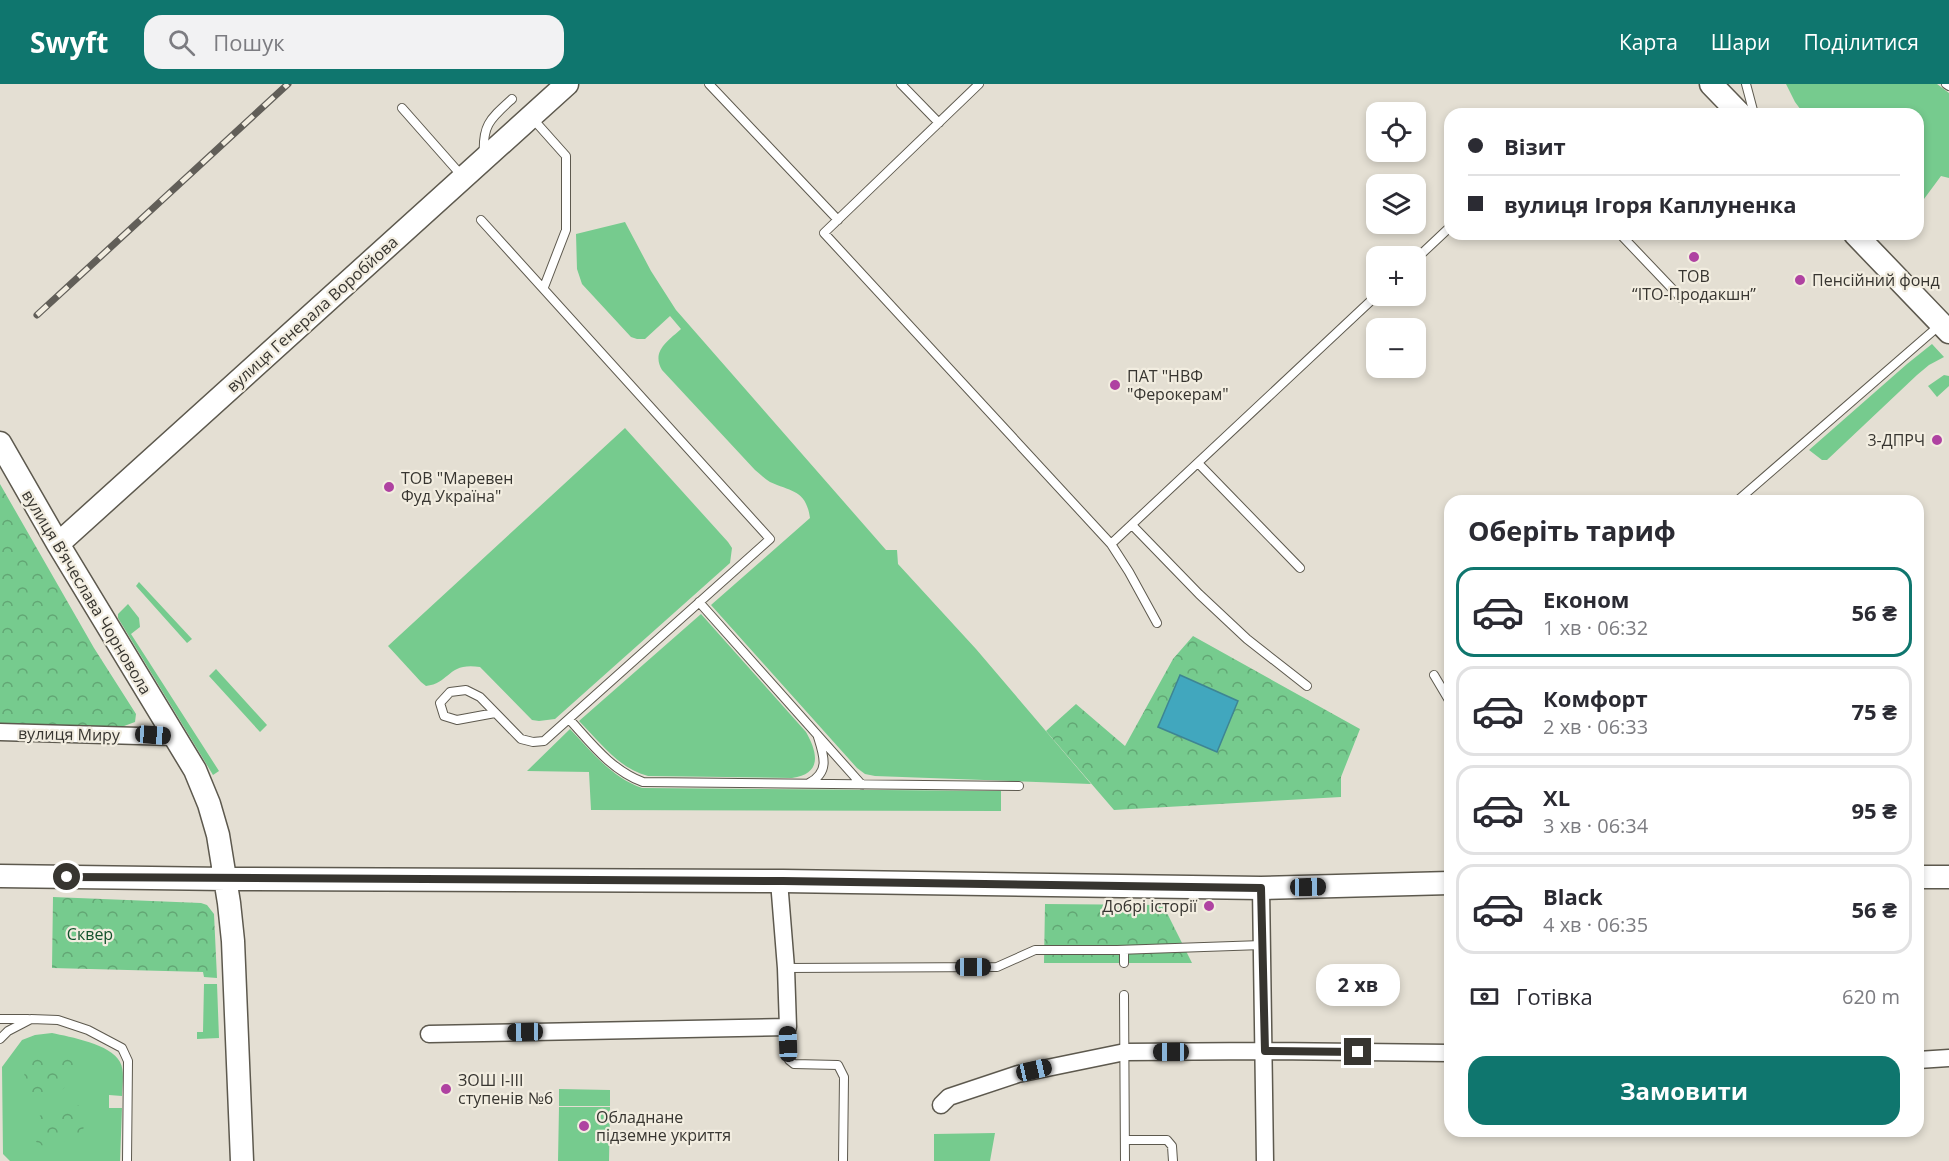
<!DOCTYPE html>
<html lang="uk">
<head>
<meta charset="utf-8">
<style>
	:root { --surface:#fff; --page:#f2f2f3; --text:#2b2b33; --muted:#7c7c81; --line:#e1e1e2; --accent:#0f766e }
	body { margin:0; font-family:"Open Sans",sans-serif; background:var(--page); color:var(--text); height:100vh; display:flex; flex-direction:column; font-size:22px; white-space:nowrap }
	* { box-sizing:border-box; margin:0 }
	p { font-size:20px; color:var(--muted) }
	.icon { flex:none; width:33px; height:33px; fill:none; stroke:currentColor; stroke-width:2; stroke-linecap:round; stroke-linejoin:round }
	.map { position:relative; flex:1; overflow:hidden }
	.panel { position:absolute; left:1444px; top:411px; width:480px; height:642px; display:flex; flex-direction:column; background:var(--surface); border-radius:18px; box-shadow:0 3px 9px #0003 }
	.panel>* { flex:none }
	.guide { position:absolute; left:1444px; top:24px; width:480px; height:132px; border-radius:18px; box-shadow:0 3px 9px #0003; display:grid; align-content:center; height:132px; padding:0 24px; background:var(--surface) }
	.tools { position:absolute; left:1366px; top:18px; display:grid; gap:12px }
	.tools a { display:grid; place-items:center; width:60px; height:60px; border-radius:12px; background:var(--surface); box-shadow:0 3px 9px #0003; font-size:30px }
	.end { position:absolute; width:27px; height:27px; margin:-14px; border:8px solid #373530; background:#fff; box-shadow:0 0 0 3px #fff }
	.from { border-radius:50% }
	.bubble { position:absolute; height:42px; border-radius:18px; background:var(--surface); box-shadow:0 3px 9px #0003; font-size:20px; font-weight:700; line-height:42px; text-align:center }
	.car { position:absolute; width:18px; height:36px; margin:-18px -9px; border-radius:8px; box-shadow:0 0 4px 2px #0007; background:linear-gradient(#222 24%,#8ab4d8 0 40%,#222 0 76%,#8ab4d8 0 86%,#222 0) }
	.guide b { display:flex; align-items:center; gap:21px; height:57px; font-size:22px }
	.guide b+b { border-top:2px solid var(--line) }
	.guide i { width:15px; height:15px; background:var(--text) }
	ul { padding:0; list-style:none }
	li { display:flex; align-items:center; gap:18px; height:90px; margin:0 12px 9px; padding:0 12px; border:3px solid var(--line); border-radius:18px }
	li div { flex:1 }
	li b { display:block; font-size:22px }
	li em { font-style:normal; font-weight:700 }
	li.current { border-color:var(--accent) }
	li>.icon { width:54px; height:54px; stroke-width:1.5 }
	h2 { padding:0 24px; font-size:27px; line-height:72px }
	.pay { display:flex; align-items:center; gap:15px; height:66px; padding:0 24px; font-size:22px }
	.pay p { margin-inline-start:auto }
	.cta { display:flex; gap:12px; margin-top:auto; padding:12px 24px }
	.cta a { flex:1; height:69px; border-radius:18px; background:var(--accent); color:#fff; font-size:24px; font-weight:700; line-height:69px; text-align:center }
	header { display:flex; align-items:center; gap:36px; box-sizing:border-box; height:84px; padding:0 30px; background:var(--accent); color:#fff }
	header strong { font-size:28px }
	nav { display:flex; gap:33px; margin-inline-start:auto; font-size:21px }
	.search { width:420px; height:54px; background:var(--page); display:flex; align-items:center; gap:15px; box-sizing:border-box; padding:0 21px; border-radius:18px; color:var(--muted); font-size:22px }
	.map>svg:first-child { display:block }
</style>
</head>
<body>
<header>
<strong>Swyft</strong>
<div class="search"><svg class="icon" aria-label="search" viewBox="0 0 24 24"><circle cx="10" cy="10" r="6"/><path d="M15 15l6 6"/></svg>Пошук</div>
<nav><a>Карта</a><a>Шари</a><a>Поділитися</a></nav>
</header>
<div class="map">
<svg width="1949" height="1077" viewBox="0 0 1949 1077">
	<defs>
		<pattern id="forest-crowns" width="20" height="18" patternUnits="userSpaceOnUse" patternTransform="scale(1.5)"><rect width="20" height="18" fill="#76cb8e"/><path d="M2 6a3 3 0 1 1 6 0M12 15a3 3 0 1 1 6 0" fill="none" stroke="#62a674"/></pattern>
	</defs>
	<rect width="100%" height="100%" fill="#e4dfd3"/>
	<path fill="#76cb8e" d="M 1786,0 L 1937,0 L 1949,9 L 1949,94 L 1941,92 L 1924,115 L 1919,115 L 1918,30 L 1804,30 L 1795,18 Z
		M 625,138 L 651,187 L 676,226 L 886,466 L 897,466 L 898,480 L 976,565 L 1091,700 L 875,692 L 865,690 L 857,684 L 711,521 L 810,434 C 806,406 792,408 770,398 C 765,395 760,390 755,386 L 662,286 C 651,267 668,257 681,245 L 670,232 L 645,255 L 637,255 L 631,253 L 582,200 L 577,185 L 576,150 Z
		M 1932,260 L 1944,273 L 1929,281 L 1917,291 L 1827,376 L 1822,376 L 1809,366 L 1907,280 Z
		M 1944,291 L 1949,292 L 1949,302 L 1937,313 L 1928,302 Z
		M 625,344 L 728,458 L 732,464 L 730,479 L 555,635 L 539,637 L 532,636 L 480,583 C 447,578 451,599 426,602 L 421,598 L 388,562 Z
		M 139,498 L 192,555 L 187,559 L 136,502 Z
		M 128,520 L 139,534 L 140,543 L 131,550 L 219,687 L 213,691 L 118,534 L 118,530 Z
		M 701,530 L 806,648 C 818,669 822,690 792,694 L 648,692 C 618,684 601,659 579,637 Z
		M 216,585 L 267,641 L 260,648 L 209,592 Z
		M 570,645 C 592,668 611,693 642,704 L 1001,707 L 1001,727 L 591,726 L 589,688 L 527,687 Z
		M 204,900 L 217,900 L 219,954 L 197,955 L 197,948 L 203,948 Z
		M 52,949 C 70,953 111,960 120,978 C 125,987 122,1002 122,1012 L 109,1011 L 109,1024 L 122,1024 L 120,1077 L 10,1077 L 3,1070 L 2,983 L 22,956 L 35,951 Z
		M 559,1005 L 610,1006 L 610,1022 L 559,1022 Z
		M 559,1023 L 610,1023 L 609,1077 L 558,1077 Z
		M 995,1049 L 990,1077 L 934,1077 L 934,1050 Z"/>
	<path fill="url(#forest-crowns)" d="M 0,400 L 94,564 L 136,630 L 135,638 L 116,645 L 0,642 Z
		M 1193,552 L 1360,645 L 1341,693 L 1341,713 L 1114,726 L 1046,647 L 1076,620 L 1125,662 L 1173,575 Z
		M 53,813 L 201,819 L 207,821 L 214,830 L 217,894 L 204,893 L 203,888 L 52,884 Z
		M 1045,820 L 1163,821 L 1192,879 L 1044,879 Z
		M 56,970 L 77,975 L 79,989 L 56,1012 L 22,1010 C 25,979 25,976 56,970 Z
		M 80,1021 C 86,1032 87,1039 81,1050 L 53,1062 L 38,1061 L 33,1051 L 35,1034 L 52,1026 Z"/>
	<path fill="#41a7be" stroke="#3e8593" stroke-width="1.5" d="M 1180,591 L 1238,617 L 1217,668 L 1158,643 Z"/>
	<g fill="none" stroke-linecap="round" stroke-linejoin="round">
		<defs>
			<path id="lane" d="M 709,0 L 838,136
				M 901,0 L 939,39
				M 979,0 L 824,149 L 1111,460 L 1377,211
				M 1746,0 L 1754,30
				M 1946,0 L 1949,2
				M 402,24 L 462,92
				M 533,35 L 566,72 L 566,146 L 544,203
				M 484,72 C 482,41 490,35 512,15
				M 481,136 L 770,455 L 544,657 L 533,658 L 521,655 L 480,613 L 466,606 L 450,608 L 440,619 L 444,632 L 457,636 L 495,629
				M 1620,150 L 1681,214
				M 1416,175 L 1450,143
				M 1198,379 L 1300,484
				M 1737,417 L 1941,240
				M 1132,441 L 1199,510 L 1247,555 L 1307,602
				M 1111,460 L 1129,488 L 1157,539
				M 699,518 L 862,701
				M 1434,591 L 1450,618
				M 569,635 C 591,659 611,686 643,698 L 1019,702
				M 809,699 C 830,688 824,672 818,653
				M 1124,866 L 1124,879
				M 786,884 L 997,883 L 1035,866 L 1117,866 L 1262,861
				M 1124,911 L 1125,1077
				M 0,935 L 28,935
				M 788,943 L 789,976 L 794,980 L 838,981 L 844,993 L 843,1077
				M 0,955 L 8,947 L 31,935 L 58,936 L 88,946 L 122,964 L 128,977 L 127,1077
				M 1125,1056 L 1167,1056 L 1172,1062 L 1173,1077"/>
			<path id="street" d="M 0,648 L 174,653
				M 1261,804 L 1265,1077
				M 429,950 L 788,943 L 786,884 L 779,797
				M 1918,976 L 1949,974
				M 941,1021 L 949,1013 L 1018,990 L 1125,968 L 1265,967 L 1450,969"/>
			<path id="secondary" d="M 1711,0 L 1740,30
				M 1855,150 L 1949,248
				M 0,359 L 58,460 L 195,686 L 209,720 L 218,751 L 229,819 L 233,857 L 242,1077
				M 58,460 L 567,0
				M 0,792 L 226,795 L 783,797 L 1261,804 L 1450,799
				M 1918,793 L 1949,793"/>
		</defs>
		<use href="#lane" stroke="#5d594e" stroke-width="10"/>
		<use href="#street" stroke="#5d594e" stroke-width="19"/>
		<use href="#secondary" stroke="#5d594e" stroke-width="25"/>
		<use href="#lane" stroke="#fff" stroke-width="8"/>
		<use href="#street" stroke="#fff" stroke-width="16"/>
		<use href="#secondary" stroke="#fff" stroke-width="22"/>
		<defs>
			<path id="rail" d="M 37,231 L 288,0"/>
		</defs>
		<use href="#rail" stroke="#615e58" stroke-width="7"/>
		<use href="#rail" stroke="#f2ede0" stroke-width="4.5" stroke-dasharray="14" stroke-linecap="butt"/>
	</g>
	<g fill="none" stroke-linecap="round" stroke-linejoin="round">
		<path stroke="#373530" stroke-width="8" d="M 67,793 L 783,797 L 1261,804 L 1265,967 L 1358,968"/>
	</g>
	<g fill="#af42a1" stroke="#f2ede0" stroke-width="2">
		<circle cx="1694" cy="173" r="6"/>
		<circle cx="1800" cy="196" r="6"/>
		<circle cx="1115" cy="301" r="6"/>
		<circle cx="1937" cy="356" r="6"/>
		<circle cx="389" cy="403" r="6"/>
		<circle cx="1209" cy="822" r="6"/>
		<circle cx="446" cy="1005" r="6"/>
		<circle cx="584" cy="1042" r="6"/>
	</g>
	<g text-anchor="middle" stroke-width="4.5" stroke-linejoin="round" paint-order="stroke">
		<g font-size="16" fill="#373530" stroke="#f2ede0" text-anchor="start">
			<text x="1694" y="198" text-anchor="middle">ТОВ<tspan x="1694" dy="18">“ІТО-Продакшн”</tspan></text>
			<text x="1812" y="202">Пенсійний фонд</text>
			<text x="1127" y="298">ПАТ "НВФ<tspan x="1127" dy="18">"Ферокерам"</tspan></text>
			<text x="1925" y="362" text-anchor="end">3-ДПРЧ</text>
			<text x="401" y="400">ТОВ "Маревен<tspan x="401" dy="18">Фуд Україна"</tspan></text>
			<text x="1197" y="828" text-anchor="end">Добрі історії</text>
			<text x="458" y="1002">ЗОШ І-ІІІ<tspan x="458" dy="18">ступенів №6</tspan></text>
			<text x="596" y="1039">Обладнане<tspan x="596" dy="18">підземне укриття</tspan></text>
		</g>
		<g font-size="16" fill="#373530" stroke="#f2ede0">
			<text transform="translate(312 230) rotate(-42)" y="6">вулиця Генерала Воробйова</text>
			<text transform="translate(87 508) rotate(59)" y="6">вулиця Вʼячеслава Чорновола</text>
			<text transform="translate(69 650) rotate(1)" y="6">вулиця Миру</text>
		</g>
		<g font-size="16" fill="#12522b" stroke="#f2ede0">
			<text x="90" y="856">Сквер</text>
		</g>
	</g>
</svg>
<div class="tools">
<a><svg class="icon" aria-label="locate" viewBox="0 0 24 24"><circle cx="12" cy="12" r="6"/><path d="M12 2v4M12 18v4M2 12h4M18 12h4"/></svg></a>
<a><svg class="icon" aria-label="layers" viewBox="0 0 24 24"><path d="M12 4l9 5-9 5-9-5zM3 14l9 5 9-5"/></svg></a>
<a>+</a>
<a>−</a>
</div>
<i class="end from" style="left:67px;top:793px"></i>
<i class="end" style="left:1358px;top:968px"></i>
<div class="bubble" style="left:1316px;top:880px;width:84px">2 хв</div>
<i class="car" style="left:153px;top:651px;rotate:94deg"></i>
<i class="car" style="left:1308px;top:803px;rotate:89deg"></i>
<i class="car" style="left:973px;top:883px;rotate:90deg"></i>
<i class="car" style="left:525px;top:948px;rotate:269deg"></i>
<i class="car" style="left:788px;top:960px;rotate:358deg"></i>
<i class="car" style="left:1171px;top:968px;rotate:270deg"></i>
<i class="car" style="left:1034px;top:986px;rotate:77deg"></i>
<div class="guide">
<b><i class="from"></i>Візит</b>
<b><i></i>вулиця Ігоря Каплуненка</b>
</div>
<section class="panel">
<h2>Оберіть тариф</h2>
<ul>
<li class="current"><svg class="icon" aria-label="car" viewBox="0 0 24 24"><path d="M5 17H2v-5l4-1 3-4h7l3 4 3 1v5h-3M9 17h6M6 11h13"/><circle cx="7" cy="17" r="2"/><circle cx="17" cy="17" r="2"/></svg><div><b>Економ</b><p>1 хв · 06:32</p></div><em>56 ₴</em></li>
<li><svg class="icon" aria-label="car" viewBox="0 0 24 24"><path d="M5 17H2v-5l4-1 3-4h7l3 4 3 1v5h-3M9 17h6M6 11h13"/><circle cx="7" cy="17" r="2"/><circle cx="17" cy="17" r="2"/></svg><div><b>Комфорт</b><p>2 хв · 06:33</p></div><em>75 ₴</em></li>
<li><svg class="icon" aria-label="car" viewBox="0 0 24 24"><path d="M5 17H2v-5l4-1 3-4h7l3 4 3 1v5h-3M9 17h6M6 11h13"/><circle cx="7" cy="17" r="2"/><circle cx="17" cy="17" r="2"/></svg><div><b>XL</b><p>3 хв · 06:34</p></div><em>95 ₴</em></li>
<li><svg class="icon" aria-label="car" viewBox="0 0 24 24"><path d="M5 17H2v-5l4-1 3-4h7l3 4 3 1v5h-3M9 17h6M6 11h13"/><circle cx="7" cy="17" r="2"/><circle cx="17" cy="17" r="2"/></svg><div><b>Black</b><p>4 хв · 06:35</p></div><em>56 ₴</em></li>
</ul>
<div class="pay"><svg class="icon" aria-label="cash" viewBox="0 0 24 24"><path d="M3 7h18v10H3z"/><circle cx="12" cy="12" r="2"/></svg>Готівка<p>620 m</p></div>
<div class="cta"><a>Замовити</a></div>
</section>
</div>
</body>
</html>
